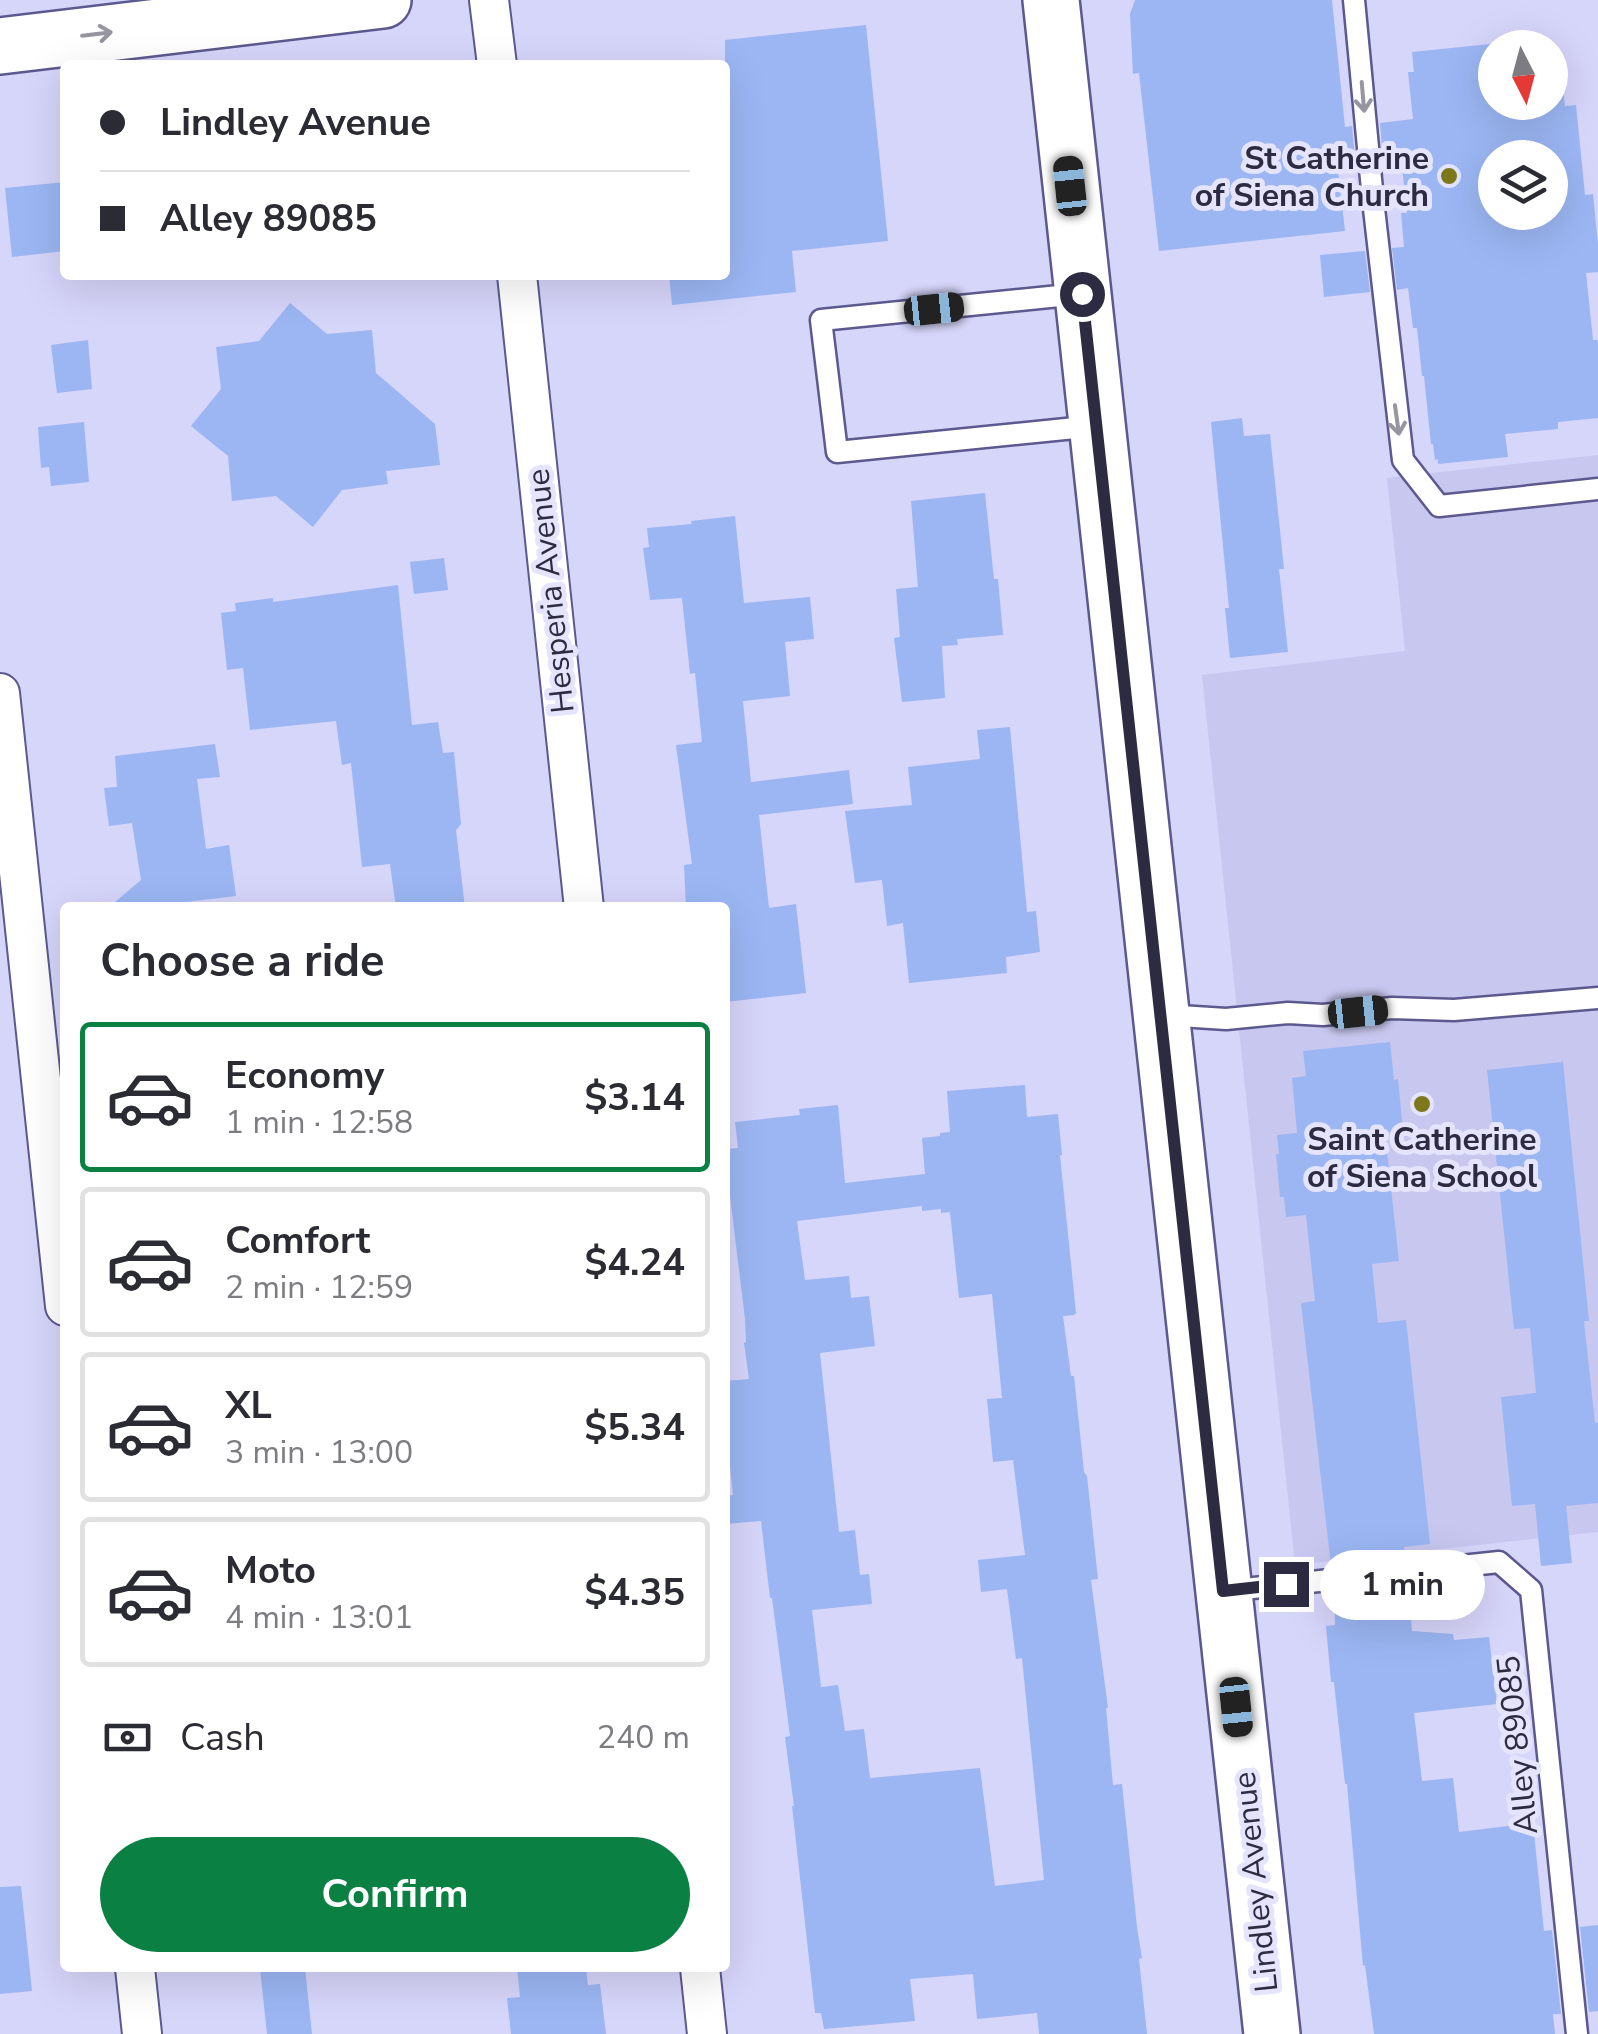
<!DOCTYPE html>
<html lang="en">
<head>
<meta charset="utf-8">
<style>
	:root { --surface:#fff; --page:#f7f7f7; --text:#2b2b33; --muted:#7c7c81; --line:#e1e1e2; --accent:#0b8043 }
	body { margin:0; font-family:"Nunito Sans",sans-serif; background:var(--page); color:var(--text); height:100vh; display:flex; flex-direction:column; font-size:38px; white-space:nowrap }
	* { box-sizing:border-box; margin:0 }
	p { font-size:32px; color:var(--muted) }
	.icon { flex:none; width:55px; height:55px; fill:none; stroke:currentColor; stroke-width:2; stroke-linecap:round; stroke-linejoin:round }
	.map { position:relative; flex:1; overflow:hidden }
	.details { position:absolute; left:60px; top:902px; width:670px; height:1070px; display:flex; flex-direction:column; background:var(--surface); border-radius:10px; box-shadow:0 10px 40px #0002 }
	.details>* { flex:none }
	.hud { position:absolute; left:60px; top:60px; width:670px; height:220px; border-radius:10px; box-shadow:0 10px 40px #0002; display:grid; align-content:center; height:220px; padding:0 40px; background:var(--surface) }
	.needle { width:65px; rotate:174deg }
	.controls { position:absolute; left:1478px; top:30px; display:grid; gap:20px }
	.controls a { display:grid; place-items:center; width:90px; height:90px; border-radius:50%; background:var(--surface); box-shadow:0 10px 40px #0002; font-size:50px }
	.end { position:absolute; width:45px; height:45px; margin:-22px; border:12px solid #2c2b42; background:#fff; box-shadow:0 0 0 5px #fff }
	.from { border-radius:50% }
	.bubble { position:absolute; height:70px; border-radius:35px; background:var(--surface); box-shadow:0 10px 40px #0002; font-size:32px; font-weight:700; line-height:70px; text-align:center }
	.car { position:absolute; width:30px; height:60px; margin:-30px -15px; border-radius:12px; box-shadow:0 0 8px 2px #0007; background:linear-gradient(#222 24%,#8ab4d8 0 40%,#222 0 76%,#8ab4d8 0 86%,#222 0) }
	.hud b { display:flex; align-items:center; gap:35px; height:95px; font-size:38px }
	.hud b+b { border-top:2px solid var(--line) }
	.hud i { width:25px; height:25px; background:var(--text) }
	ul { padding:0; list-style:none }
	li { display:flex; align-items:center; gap:30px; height:150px; margin:0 20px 15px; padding:0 20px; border:5px solid var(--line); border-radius:10px }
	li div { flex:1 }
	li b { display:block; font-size:38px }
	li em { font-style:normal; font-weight:700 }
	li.on { border-color:var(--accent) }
	li>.icon { width:90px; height:90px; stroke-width:1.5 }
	h2 { padding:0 40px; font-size:45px; line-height:120px }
	.pay { display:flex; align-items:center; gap:25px; height:110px; padding:0 40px; font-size:38px }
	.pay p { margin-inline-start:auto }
	.primary-button { display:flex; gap:20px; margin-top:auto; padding:20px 40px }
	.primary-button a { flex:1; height:115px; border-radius:60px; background:var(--accent); color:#fff; font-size:40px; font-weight:700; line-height:115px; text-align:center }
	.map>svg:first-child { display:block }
</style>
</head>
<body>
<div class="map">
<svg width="1598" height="2034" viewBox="0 0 1598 2034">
	<rect width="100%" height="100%" fill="#d6d5fa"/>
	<path fill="#c8c7ef" d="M 1598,455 L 1598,1532 L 1295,1565 L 1202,675 L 1405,651 L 1387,478 Z"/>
	<path fill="#9bb6f3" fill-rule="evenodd" d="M 1135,0 L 1332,0 L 1345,127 L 1352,126 L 1355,160 L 1337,161 L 1345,231 L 1159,251 L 1139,73 L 1133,74 L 1130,14 Z
		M 866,25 L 888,241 L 792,251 L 796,292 L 672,305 L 669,275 L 725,275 L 725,40 Z
		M 1547,38 L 1548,48 L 1495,48 L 1495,102 L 1550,102 L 1550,57 L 1554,56 L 1557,78 L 1562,78 L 1565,106 L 1576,105 L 1585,195 L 1593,194 L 1598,244 L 1598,272 L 1586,273 L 1593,340 L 1598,340 L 1598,418 L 1558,422 L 1558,429 L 1505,434 L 1508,457 L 1438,464 L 1438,459 L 1435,460 L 1433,444 L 1431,444 L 1424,376 L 1422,376 L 1417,328 L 1413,328 L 1408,288 L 1397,290 L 1392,248 L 1404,247 L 1401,213 L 1407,213 L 1401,157 L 1383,158 L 1380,123 L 1413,119 L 1408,72 L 1414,72 L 1412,52 ZM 1495,158 L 1550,158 L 1550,212 L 1495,212 Z
		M 65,182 L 65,251 L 12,257 L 5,188 Z
		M 1365,251 L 1370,292 L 1324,297 L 1320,255 Z
		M 290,303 L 327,334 L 372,330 L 376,373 L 435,424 L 440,465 L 386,471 L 388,484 L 342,490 L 313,527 L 276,496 L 232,501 L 228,456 L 191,426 L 221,389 L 216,347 L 259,341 Z
		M 88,340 L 92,389 L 57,393 L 51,345 Z
		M 1242,418 L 1244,436 L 1270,434 L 1284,569 L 1279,569 L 1288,652 L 1230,658 L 1225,608 L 1229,608 L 1211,422 Z
		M 84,422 L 89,482 L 51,486 L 49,467 L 41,468 L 38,427 Z
		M 985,493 L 994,579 L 998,579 L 1003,635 L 957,639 L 958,645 L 942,646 L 945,698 L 902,702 L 894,638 L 900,637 L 896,589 L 918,587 L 911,501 Z
		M 735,516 L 744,603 L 810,597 L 814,639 L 785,642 L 790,696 L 743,701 L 751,782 L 849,770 L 853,804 L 759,815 L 769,908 L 796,904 L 806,993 L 725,1002 L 725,908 L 686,908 L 684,865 L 692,864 L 676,745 L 702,742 L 695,673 L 690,674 L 682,598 L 650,600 L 643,548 L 649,547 L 647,528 L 692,524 L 691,521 Z
		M 444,558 L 448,590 L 414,594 L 410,562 Z
		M 398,585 L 412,725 L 438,722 L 443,753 L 454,752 L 461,824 L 456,830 L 465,908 L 396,908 L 390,864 L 362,867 L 351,763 L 342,765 L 336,721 L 250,730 L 243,668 L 227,670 L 221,613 L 236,611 L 235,603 L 273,598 L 273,602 Z
		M 1010,727 L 1027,912 L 1036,911 L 1040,952 L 1006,957 L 1007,973 L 909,983 L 903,923 L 887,926 L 882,880 L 855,883 L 845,811 L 912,805 L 908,767 L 980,759 L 977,730 Z
		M 215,744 L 220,777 L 197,779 L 206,849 L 229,845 L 236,896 L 136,908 L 108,908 L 141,880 L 132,823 L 109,826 L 104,788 L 117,787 L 115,756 Z
		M 1390,1042 L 1394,1080 L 1398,1079 L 1403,1131 L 1385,1133 L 1399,1261 L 1372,1264 L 1378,1323 L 1406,1320 L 1430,1544 L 1404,1547 L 1405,1558 L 1331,1566 L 1301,1303 L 1315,1301 L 1306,1215 L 1286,1217 L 1284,1197 L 1280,1197 L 1276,1154 L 1279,1154 L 1277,1135 L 1297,1133 L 1292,1078 L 1306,1076 L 1303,1051 Z
		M 1563,1062 L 1589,1321 L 1584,1321 L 1595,1423 L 1598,1423 L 1598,1503 L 1566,1506 L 1572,1563 L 1541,1566 L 1535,1504 L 1512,1506 L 1501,1397 L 1536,1393 L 1530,1328 L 1514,1329 L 1487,1070 Z
		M 1025,1085 L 1027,1117 L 1058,1114 L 1062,1155 L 1060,1155 L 1076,1313 L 1074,1315 L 1063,1316 L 1071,1376 L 1074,1376 L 1084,1472 L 1087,1476 L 1098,1579 L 1091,1580 L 1108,1708 L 1106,1708 L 1113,1785 L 1122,1784 L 1137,1927 L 1142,1958 L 1139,1959 L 1147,2034 L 1039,2034 L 1037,2013 L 977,2019 L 973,1974 L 910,1979 L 915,2021 L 824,2029 L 821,2013 L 815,2013 L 792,1806 L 794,1806 L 785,1737 L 790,1736 L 772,1598 L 770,1598 L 761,1521 L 725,1524 L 725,1496 L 733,1495 L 727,1438 L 725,1438 L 725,1381 L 749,1379 L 744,1343 L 746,1342 L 745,1319 L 729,1188 L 725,1188 L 725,1158 L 729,1158 L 728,1149 L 738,1148 L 735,1122 L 800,1115 L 799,1109 L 838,1105 L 845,1183 L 925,1174 L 922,1138 L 940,1136 L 940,1133 L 950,1132 L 947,1091 ZM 922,1206 L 922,1211 L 941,1209 L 941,1213 L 950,1212 L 959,1298 L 992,1294 L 1002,1398 L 987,1399 L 993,1462 L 1013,1460 L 1025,1555 L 978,1560 L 981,1592 L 1007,1589 L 1016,1659 L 1022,1658 L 1044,1880 L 995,1886 L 980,1768 L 870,1778 L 864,1729 L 845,1731 L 838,1685 L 821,1687 L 812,1610 L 872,1604 L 869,1574 L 860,1575 L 855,1530 L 839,1532 L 820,1353 L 875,1346 L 869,1296 L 851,1298 L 849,1276 L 805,1280 L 797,1221 Z
		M 1408,1586 L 1412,1631 L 1453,1634 L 1454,1640 L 1489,1637 L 1497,1704 L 1414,1713 L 1422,1781 L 1453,1778 L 1459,1832 L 1533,1823 L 1544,1931 L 1552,1930 L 1561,2014 L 1553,2014 L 1555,2034 L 1374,2034 L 1365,1965 L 1363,1966 L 1347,1784 L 1345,1784 L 1334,1682 L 1331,1682 L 1326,1626 L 1335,1625 L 1334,1593 Z
		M 21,1886 L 32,1991 L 0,1994 L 0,1887 Z
		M 1598,1925 L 1598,2011 L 1589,2012 L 1580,1927 Z
		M 260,1968 L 305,1968 L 312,2034 L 267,2034 Z
		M 517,1968 L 586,1968 L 588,1985 L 600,1984 L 606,2034 L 511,2034 L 507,1998 L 520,1997 Z"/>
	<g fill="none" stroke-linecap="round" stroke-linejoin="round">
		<defs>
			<path id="service" d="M 1354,0 L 1373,200 L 1403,460 L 1439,506 L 1598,489
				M 1079,294 L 821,320 L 837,452 L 1095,426
				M 1164,1015 L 1226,1019 L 1288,1013 L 1323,1015 L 1392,1008 L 1454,1010 L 1598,998
				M 1225,1591 L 1499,1562 L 1531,1590 L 1577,2034"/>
			<path id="minor" d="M 489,0 L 497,65
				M 517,275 L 584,908
				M 0,693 L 65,1306
				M 135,1968 L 142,2034
				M 700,1968 L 707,2034"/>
			<path id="secondary" d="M 1051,0 L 1272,2034"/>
			<path id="primary" d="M 0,46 L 383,0"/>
		</defs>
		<use href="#service" stroke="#5c598e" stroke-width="25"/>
		<use href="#minor" stroke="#5c598e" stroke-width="42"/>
		<use href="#secondary" stroke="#5c598e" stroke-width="60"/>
		<use href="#primary" stroke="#5c598e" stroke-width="60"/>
		<use href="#service" stroke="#fff" stroke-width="20"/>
		<use href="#minor" stroke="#fff" stroke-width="38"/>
		<use href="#secondary" stroke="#fff" stroke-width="55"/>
		<use href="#primary" stroke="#fff" stroke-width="55"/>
	</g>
	<defs><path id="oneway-shaft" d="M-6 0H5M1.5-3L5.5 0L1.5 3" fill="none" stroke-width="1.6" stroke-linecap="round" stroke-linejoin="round" transform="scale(2.5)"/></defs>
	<g stroke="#9695a0">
		<use href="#oneway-shaft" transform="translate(97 34) rotate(-7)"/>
		<use href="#oneway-shaft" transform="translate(1363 97) rotate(85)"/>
		<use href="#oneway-shaft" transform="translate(1397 420) rotate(82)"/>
	</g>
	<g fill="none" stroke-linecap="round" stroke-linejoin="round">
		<path stroke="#2c2b42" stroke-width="12" d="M 1082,294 L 1223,1591 L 1286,1584"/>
	</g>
	<g fill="#7e781d" stroke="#e4e4fd" stroke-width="4">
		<circle cx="1449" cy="176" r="10"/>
		<circle cx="1422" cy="1104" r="10"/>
	</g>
	<g text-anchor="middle" stroke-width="10" stroke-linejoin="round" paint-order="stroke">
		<g font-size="32" font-weight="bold" fill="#2c2b42" stroke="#e4e4fd" text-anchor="end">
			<text x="1429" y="169">St Catherine<tspan x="1429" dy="37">of Siena Church</tspan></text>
			<text x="1422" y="1150" text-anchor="middle">Saint Catherine<tspan x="1422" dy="37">of Siena School</tspan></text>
		</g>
		<g font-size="32" fill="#2c2b42" stroke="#e4e4fd">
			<text transform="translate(550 591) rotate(-96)" y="11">Hesperia Avenue</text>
			<text transform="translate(1517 1745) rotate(-96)" y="11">Alley 89085</text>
			<text transform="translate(1255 1882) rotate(-96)" y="11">Lindley Avenue</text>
		</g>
	</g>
</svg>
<div class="controls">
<a><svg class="needle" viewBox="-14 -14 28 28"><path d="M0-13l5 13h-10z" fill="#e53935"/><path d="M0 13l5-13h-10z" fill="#7c7c81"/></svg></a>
<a><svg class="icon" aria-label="layers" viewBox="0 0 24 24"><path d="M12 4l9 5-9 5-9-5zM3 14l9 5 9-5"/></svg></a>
</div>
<i class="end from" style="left:1082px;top:294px"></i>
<i class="end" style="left:1286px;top:1584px"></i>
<div class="bubble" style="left:1320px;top:1550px;width:165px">1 min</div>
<i class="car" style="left:1070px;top:186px;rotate:354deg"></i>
<i class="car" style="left:934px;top:309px;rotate:84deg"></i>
<i class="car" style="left:1358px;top:1012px;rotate:84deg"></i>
<i class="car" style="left:1236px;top:1707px;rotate:174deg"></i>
<div class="hud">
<b><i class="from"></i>Lindley Avenue</b>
<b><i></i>Alley 89085</b>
</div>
<section class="details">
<h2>Choose a ride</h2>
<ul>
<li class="on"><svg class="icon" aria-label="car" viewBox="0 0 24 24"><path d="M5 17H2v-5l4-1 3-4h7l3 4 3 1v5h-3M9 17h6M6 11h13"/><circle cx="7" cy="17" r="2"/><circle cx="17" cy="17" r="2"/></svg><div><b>Economy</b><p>1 min · 12:58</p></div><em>$3.14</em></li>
<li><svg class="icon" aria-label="car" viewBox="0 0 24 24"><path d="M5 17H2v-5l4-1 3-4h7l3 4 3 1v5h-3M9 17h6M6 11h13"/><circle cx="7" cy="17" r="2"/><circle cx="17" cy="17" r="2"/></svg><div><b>Comfort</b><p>2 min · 12:59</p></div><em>$4.24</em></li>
<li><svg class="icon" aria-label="car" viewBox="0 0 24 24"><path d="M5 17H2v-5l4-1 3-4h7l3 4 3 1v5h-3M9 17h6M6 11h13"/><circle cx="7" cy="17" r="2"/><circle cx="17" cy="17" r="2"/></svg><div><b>XL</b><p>3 min · 13:00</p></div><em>$5.34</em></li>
<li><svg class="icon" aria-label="car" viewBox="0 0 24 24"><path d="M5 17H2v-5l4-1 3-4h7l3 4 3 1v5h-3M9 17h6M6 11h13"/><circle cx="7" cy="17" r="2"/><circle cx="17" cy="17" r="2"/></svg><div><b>Moto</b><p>4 min · 13:01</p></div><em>$4.35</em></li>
</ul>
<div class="pay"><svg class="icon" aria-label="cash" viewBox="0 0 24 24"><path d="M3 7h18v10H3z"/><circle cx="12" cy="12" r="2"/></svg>Cash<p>240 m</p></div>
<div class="primary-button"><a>Confirm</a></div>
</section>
</div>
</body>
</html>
